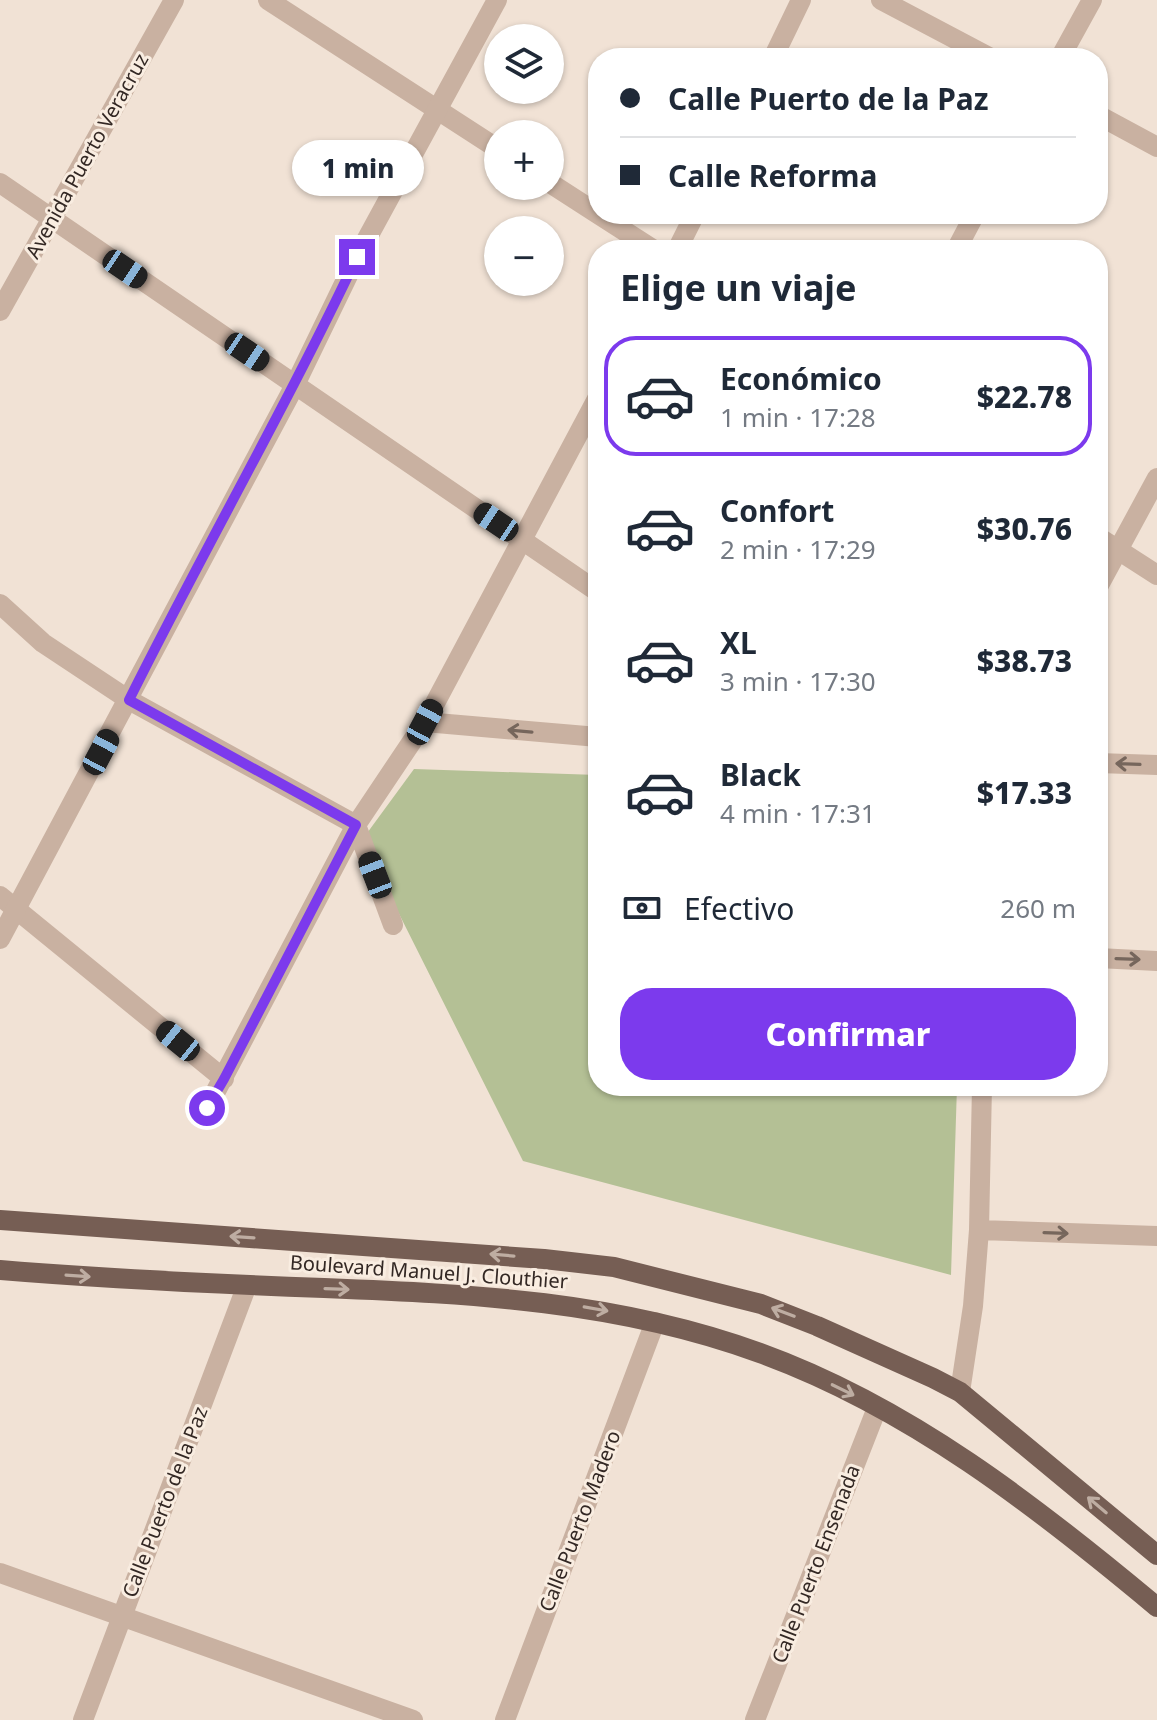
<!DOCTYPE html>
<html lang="es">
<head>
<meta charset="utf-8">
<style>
	:root { --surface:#fff; --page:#f6f6f7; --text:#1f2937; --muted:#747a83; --line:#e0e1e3; --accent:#7c3aed }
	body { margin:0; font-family:"Noto Sans",sans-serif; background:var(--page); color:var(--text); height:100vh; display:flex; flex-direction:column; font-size:30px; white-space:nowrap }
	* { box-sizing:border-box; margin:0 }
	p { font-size:26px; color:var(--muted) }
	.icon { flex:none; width:44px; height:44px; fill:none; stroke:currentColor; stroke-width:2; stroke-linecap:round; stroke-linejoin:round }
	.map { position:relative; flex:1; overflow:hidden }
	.side { position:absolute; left:588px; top:240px; width:520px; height:856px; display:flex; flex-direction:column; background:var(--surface); border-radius:32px; box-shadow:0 2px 6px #0004 }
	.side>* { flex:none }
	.hud { position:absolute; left:588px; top:48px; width:520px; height:176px; border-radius:32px; box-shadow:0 2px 6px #0004; display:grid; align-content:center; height:176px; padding:0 32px; background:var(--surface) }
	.fabs { position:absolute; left:484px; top:24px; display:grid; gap:16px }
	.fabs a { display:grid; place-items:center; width:80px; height:80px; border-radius:50%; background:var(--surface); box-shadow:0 2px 6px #0004; font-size:40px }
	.end { position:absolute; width:36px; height:36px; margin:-18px; border:10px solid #7c3aed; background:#fff; box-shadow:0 0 0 4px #fff }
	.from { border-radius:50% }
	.bubble { position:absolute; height:56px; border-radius:28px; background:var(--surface); box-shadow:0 2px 6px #0004; font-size:26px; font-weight:800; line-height:56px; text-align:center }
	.car { position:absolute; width:24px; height:48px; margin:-24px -12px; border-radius:10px; box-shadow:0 0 6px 2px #0007; background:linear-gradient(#222 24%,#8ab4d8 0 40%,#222 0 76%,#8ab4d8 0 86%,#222 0) }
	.hud b { display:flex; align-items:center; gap:28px; height:76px; font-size:30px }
	.hud b+b { border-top:2px solid var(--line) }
	.hud i { width:20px; height:20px; background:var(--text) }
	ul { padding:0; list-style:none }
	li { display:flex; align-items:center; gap:24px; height:120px; margin:0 16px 12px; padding:0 16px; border:4px solid transparent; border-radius:32px }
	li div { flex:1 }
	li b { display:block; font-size:30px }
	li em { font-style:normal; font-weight:800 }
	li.on { border-color:var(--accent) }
	li>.icon { width:72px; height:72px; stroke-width:1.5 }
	h2 { padding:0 32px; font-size:36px; line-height:96px }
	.pay { display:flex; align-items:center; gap:20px; height:88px; padding:0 32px; font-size:30px }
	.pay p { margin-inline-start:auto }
	.action { display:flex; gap:16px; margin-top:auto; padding:16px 32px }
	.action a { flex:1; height:92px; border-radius:32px; background:var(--accent); color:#fff; font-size:32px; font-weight:800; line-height:92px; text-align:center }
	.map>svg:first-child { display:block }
</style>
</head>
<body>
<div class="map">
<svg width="1157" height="1720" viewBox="0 0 1157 1720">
	<rect width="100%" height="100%" fill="#f1e2d5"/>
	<path fill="#b4c095" d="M 414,769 L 598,775 L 598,1086 L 957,1086 L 951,1275 L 523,1161 L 362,840 Z"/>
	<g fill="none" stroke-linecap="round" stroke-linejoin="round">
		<path stroke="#c9b1a1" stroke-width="20" d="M 268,0 L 498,149
			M 881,0 L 991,58
			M 773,58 L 801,0
			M 1060,58 L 1092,0
			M 1098,115 L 1157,147
			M 0,183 L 598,592
			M 550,183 L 598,214
			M 598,214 L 654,250
			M 677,250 L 695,214
			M 956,250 L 975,214
			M 0,311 L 174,0
			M 1098,537 L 1157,575
			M 1098,587 L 1157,478
			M 0,604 L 43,643 L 129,700 L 356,825 L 393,925
			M 425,722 L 598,737
			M 1098,763 L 1157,765
			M 0,896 L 224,1079
			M 1098,958 L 1157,961
			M 207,1108 L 356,825 L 425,722 L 598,397
			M 979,1230 L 1157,1236
			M 960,1392 L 973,1306 L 979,1230 L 982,1086
			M 0,1573 L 413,1720
			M 83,1720 L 247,1285
			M 505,1720 L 655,1322
			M 755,1720 L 877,1408"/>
		<path stroke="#c9b1a1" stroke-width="20" d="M 0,939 L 295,385 L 357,257 L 497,0"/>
		<path stroke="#765e54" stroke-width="20" d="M 0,1220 L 544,1259 L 614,1267 L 761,1304 L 817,1326 L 933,1378 L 960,1392 L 1157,1555
			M 0,1270 C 108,1279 216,1284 324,1288 C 473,1294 618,1301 760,1353 C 909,1407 1036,1506 1157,1607"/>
	</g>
	<defs><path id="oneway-shaft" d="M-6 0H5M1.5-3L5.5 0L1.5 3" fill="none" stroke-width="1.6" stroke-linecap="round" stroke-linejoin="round" transform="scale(2)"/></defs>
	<g stroke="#76665c">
		<use href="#oneway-shaft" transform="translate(520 731) rotate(-175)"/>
		<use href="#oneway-shaft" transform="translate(1128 764) rotate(-178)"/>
		<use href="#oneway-shaft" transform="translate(1128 959) rotate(2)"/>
		<use href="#oneway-shaft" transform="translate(1056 1233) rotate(2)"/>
	</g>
	<g stroke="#beada2">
		<use href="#oneway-shaft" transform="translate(242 1237) rotate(-176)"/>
		<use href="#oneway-shaft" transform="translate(502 1255) rotate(-175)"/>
		<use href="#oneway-shaft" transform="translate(78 1276) rotate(4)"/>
		<use href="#oneway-shaft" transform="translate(337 1289) rotate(2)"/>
		<use href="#oneway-shaft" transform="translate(596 1309) rotate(10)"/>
		<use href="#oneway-shaft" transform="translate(783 1312) rotate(-159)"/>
		<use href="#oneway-shaft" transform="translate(843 1390) rotate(26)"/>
		<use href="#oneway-shaft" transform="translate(1097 1505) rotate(-140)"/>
	</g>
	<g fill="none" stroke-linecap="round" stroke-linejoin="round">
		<path stroke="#7c3aed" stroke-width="10" d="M 207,1108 L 224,1079 L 356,825 L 129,700 C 203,551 286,407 357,257"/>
	</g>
	<g text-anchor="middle" stroke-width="6" stroke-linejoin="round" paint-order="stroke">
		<g font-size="20" fill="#332824" stroke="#f9ede1">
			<text transform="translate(87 156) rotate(-61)" y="7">Avenida Puerto Veracruz</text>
			<text transform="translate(429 1272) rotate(4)" y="7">Boulevard Manuel J. Clouthier</text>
			<text transform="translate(165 1502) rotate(-69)" y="7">Calle Puerto de la Paz</text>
			<text transform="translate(580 1521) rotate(-69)" y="7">Calle Puerto Madero</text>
			<text transform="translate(816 1564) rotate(-69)" y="7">Calle Puerto Ensenada</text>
		</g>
	</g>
</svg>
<div class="fabs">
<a><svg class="icon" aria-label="layers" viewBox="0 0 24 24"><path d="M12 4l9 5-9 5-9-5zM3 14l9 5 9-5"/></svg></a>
<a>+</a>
<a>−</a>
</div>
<i class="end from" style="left:207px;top:1108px"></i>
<i class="end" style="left:357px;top:257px"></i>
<div class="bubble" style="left:292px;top:140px;width:132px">1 min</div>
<i class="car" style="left:125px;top:269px;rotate:124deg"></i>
<i class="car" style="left:247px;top:352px;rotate:124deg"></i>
<i class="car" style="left:496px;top:522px;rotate:304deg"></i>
<i class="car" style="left:425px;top:722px;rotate:28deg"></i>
<i class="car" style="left:101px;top:752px;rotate:28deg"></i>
<i class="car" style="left:375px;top:875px;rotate:339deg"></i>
<i class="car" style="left:178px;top:1041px;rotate:309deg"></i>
<div class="hud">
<b><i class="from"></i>Calle Puerto de la Paz</b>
<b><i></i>Calle Reforma</b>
</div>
<section class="side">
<h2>Elige un viaje</h2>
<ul>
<li class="on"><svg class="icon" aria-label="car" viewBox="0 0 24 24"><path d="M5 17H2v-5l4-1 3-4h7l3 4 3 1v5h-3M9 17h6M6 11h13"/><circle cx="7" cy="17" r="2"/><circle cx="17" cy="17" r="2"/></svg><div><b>Económico</b><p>1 min · 17:28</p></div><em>$22.78</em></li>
<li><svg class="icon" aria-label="car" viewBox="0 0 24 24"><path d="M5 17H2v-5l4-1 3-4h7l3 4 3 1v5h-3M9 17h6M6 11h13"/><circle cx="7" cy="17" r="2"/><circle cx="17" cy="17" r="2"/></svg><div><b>Confort</b><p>2 min · 17:29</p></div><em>$30.76</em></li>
<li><svg class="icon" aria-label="car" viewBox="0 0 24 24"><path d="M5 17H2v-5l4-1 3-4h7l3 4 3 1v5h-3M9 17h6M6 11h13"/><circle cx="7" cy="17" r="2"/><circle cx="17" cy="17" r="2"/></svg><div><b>XL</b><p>3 min · 17:30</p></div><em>$38.73</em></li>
<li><svg class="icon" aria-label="car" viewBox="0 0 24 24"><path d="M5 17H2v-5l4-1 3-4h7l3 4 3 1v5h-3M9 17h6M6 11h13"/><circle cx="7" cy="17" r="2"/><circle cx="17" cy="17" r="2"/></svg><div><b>Black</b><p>4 min · 17:31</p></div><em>$17.33</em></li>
</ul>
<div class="pay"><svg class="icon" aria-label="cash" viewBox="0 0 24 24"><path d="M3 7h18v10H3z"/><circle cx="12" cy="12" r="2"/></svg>Efectivo<p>260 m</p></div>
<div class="action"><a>Confirmar</a></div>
</section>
</div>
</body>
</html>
